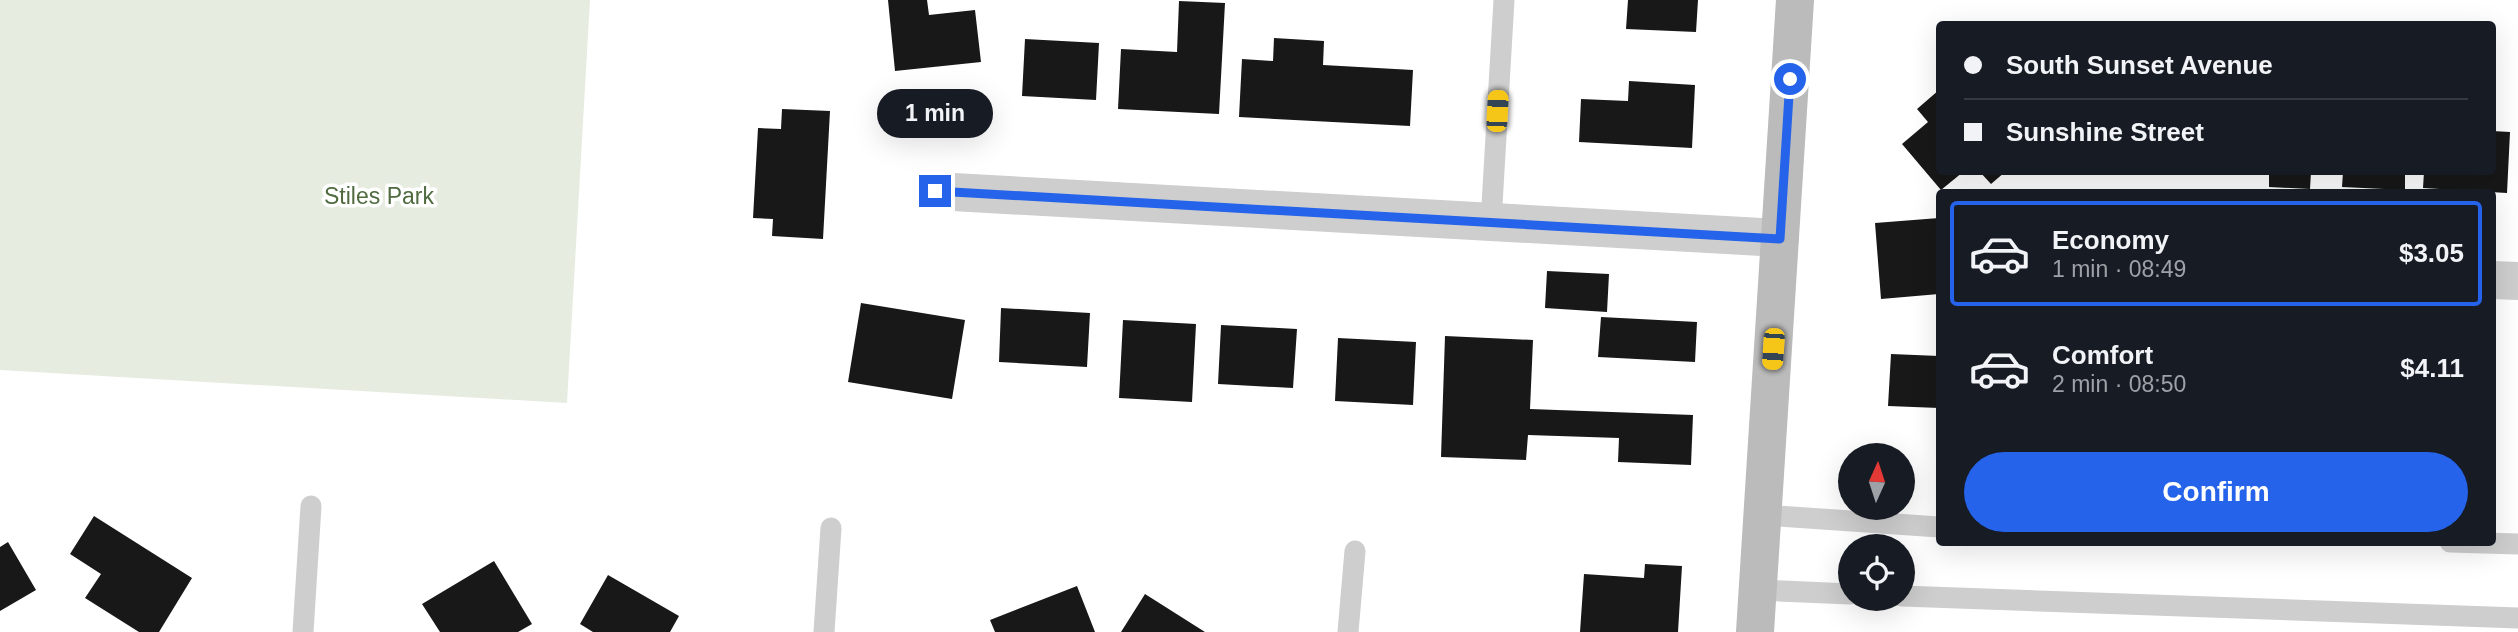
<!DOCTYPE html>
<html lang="en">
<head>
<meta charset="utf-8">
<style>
	:root { --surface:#171b24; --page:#242831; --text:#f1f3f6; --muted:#9ea1a6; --line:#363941; --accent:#2563eb }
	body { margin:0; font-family:Arial,sans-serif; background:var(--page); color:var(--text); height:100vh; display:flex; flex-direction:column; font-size:26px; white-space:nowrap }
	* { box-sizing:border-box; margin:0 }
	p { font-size:23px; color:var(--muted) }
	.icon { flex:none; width:38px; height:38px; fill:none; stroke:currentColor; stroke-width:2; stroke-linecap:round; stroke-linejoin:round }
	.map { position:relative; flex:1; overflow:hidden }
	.details { position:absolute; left:1936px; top:189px; width:560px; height:357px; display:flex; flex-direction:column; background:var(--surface); border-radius:7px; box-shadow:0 7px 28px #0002 }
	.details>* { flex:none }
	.hud { position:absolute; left:1936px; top:21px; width:560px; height:154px; border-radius:7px; box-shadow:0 7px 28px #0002; display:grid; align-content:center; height:154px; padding:0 28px; background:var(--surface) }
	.needle { width:46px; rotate:3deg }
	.fabs { position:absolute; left:1838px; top:443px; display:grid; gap:14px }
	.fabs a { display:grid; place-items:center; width:77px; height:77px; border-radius:50%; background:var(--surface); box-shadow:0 7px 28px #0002; font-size:35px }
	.end { position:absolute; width:32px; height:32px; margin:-16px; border:9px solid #2563eb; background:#fff; box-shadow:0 0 0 4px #fff }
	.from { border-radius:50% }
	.bubble { position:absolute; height:49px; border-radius:24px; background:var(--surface); box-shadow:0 7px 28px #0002; font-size:23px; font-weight:700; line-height:49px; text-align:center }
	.car { position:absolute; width:21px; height:42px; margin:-21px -10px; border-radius:9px; box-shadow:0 0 5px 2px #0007; background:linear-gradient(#f5c518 24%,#345 0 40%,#f5c518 0 76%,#345 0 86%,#f5c518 0) }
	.hud b { display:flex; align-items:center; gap:24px; height:66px; font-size:26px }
	.hud b+b { border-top:2px solid var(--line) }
	.hud i { width:18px; height:18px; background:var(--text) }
	ul { padding:12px 0 0; list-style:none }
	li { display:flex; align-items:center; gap:21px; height:105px; margin:0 14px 10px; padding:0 14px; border:4px solid transparent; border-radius:7px }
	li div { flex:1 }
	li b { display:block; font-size:26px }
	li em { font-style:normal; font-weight:700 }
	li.current { border-color:var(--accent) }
	li>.icon { width:63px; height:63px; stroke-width:1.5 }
	.cta { display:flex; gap:14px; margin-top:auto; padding:14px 28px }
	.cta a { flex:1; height:80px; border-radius:42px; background:var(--accent); color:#fff; font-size:28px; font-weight:700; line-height:80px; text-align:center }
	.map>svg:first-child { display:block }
</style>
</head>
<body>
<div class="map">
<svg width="2518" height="632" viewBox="0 0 2518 632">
	<rect width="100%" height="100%" fill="#fff"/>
	<path fill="#e6ede0" d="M 0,0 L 590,0 L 567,403 L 0,370 Z"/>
	<path fill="#181818" d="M 888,0 L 927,0 L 929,15 L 975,10 L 981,62 L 895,71 Z
		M 1628,0 L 1698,0 L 1696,32 L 1626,29 Z
		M 1179,1 L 1225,3 L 1219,114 L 1118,109 L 1121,49 L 1177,52 Z
		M 1274,38 L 1324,41 L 1323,65 L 1413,70 L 1410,126 L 1239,117 L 1242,59 L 1273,61 Z
		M 1025,39 L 1099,43 L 1096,100 L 1022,96 Z
		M 1629,81 L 1695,85 L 1692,148 L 1579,142 L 1581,99 L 1628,101 Z
		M 1939,90 L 1939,172 L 1963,172 L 1941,190 L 1902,144 L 1928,122 L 1917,109 Z
		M 782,109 L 830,111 L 823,239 L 772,236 L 773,219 L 753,218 L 758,128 L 781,129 Z
		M 2492,131 L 2510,132 L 2507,193 L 2423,188 L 2424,172 L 2492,172 Z
		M 1980,172 L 2005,172 L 1991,184 Z
		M 2269,172 L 2311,172 L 2310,189 L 2269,187 Z
		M 2343,172 L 2405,172 L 2405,190 L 2342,187 Z
		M 1939,218 L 1939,294 L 1881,299 L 1875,223 Z
		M 1547,271 L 1609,274 L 1607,312 L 1545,308 Z
		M 861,303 L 965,320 L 952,399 L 848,382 Z
		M 1001,308 L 1090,313 L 1087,367 L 999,362 Z
		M 1601,317 L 1697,322 L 1695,362 L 1598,357 Z
		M 1123,320 L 1196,324 L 1192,402 L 1119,398 Z
		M 1221,325 L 1297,329 L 1293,388 L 1218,384 Z
		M 1445,336 L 1533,340 L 1530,409 L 1693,415 L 1691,465 L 1618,462 L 1619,438 L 1528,435 L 1526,460 L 1441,457 Z
		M 1338,338 L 1416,342 L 1413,405 L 1335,401 Z
		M 1891,354 L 1939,356 L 1939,408 L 1888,406 Z
		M 94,516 L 192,578 L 159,632 L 139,632 L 85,598 L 101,574 L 70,554 Z
		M 8,542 L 36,590 L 0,611 L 0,547 Z
		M 494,561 L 532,624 L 518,632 L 440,632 L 422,604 Z
		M 1645,564 L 1682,566 L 1678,632 L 1580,632 L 1584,574 L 1644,578 Z
		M 608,575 L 679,616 L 670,632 L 593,632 L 580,624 Z
		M 1077,586 L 1095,632 L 995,632 L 990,620 Z
		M 1145,594 L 1205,632 L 1121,632 Z"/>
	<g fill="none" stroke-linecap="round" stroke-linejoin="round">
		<path stroke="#cecece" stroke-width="21" d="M 1491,222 L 1504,0
			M 1763,515 L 1939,527
			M 2450,542 L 2518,544
			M 1758,590 L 1850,594
			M 1902,596 L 2518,618
			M 303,632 L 311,506
			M 824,632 L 831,528
			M 1348,632 L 1355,551"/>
		<path stroke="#cecece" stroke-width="38" d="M 935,191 L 1780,238
			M 2492,280 L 2518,281"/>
		<path stroke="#bbb" stroke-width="38" d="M 1755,632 L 1795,0"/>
	</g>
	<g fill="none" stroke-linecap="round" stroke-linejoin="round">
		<path stroke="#2563eb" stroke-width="9" d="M 935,191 L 1780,239 L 1790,79"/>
	</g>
	<g text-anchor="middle" stroke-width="7" stroke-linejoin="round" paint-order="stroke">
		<g font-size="23" fill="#506b40" stroke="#fff">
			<text x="379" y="204">Stiles Park</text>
		</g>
	</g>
</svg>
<div class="fabs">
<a><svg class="needle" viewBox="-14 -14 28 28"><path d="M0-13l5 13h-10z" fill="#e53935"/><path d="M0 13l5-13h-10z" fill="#9ea1a6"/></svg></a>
<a><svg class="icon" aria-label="locate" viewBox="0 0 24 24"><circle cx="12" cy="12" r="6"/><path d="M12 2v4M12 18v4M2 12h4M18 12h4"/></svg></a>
</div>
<i class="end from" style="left:1790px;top:79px"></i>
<i class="end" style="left:935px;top:191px"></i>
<div class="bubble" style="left:877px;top:89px;width:116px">1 min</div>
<i class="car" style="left:1497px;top:111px;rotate:3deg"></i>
<i class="car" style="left:1773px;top:349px;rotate:184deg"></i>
<div class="hud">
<b><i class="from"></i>South Sunset Avenue</b>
<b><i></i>Sunshine Street</b>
</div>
<section class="details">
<ul>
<li class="current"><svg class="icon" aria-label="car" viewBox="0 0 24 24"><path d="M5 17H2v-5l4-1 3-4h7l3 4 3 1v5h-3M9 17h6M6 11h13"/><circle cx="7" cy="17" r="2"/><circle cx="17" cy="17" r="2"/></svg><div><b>Economy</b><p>1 min · 08:49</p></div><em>$3.05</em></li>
<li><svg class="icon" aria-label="car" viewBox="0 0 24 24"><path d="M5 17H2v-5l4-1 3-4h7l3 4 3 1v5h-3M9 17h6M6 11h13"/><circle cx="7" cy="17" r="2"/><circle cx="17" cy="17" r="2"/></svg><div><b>Comfort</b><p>2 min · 08:50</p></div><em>$4.11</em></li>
</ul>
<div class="cta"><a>Confirm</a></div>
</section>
</div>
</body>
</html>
